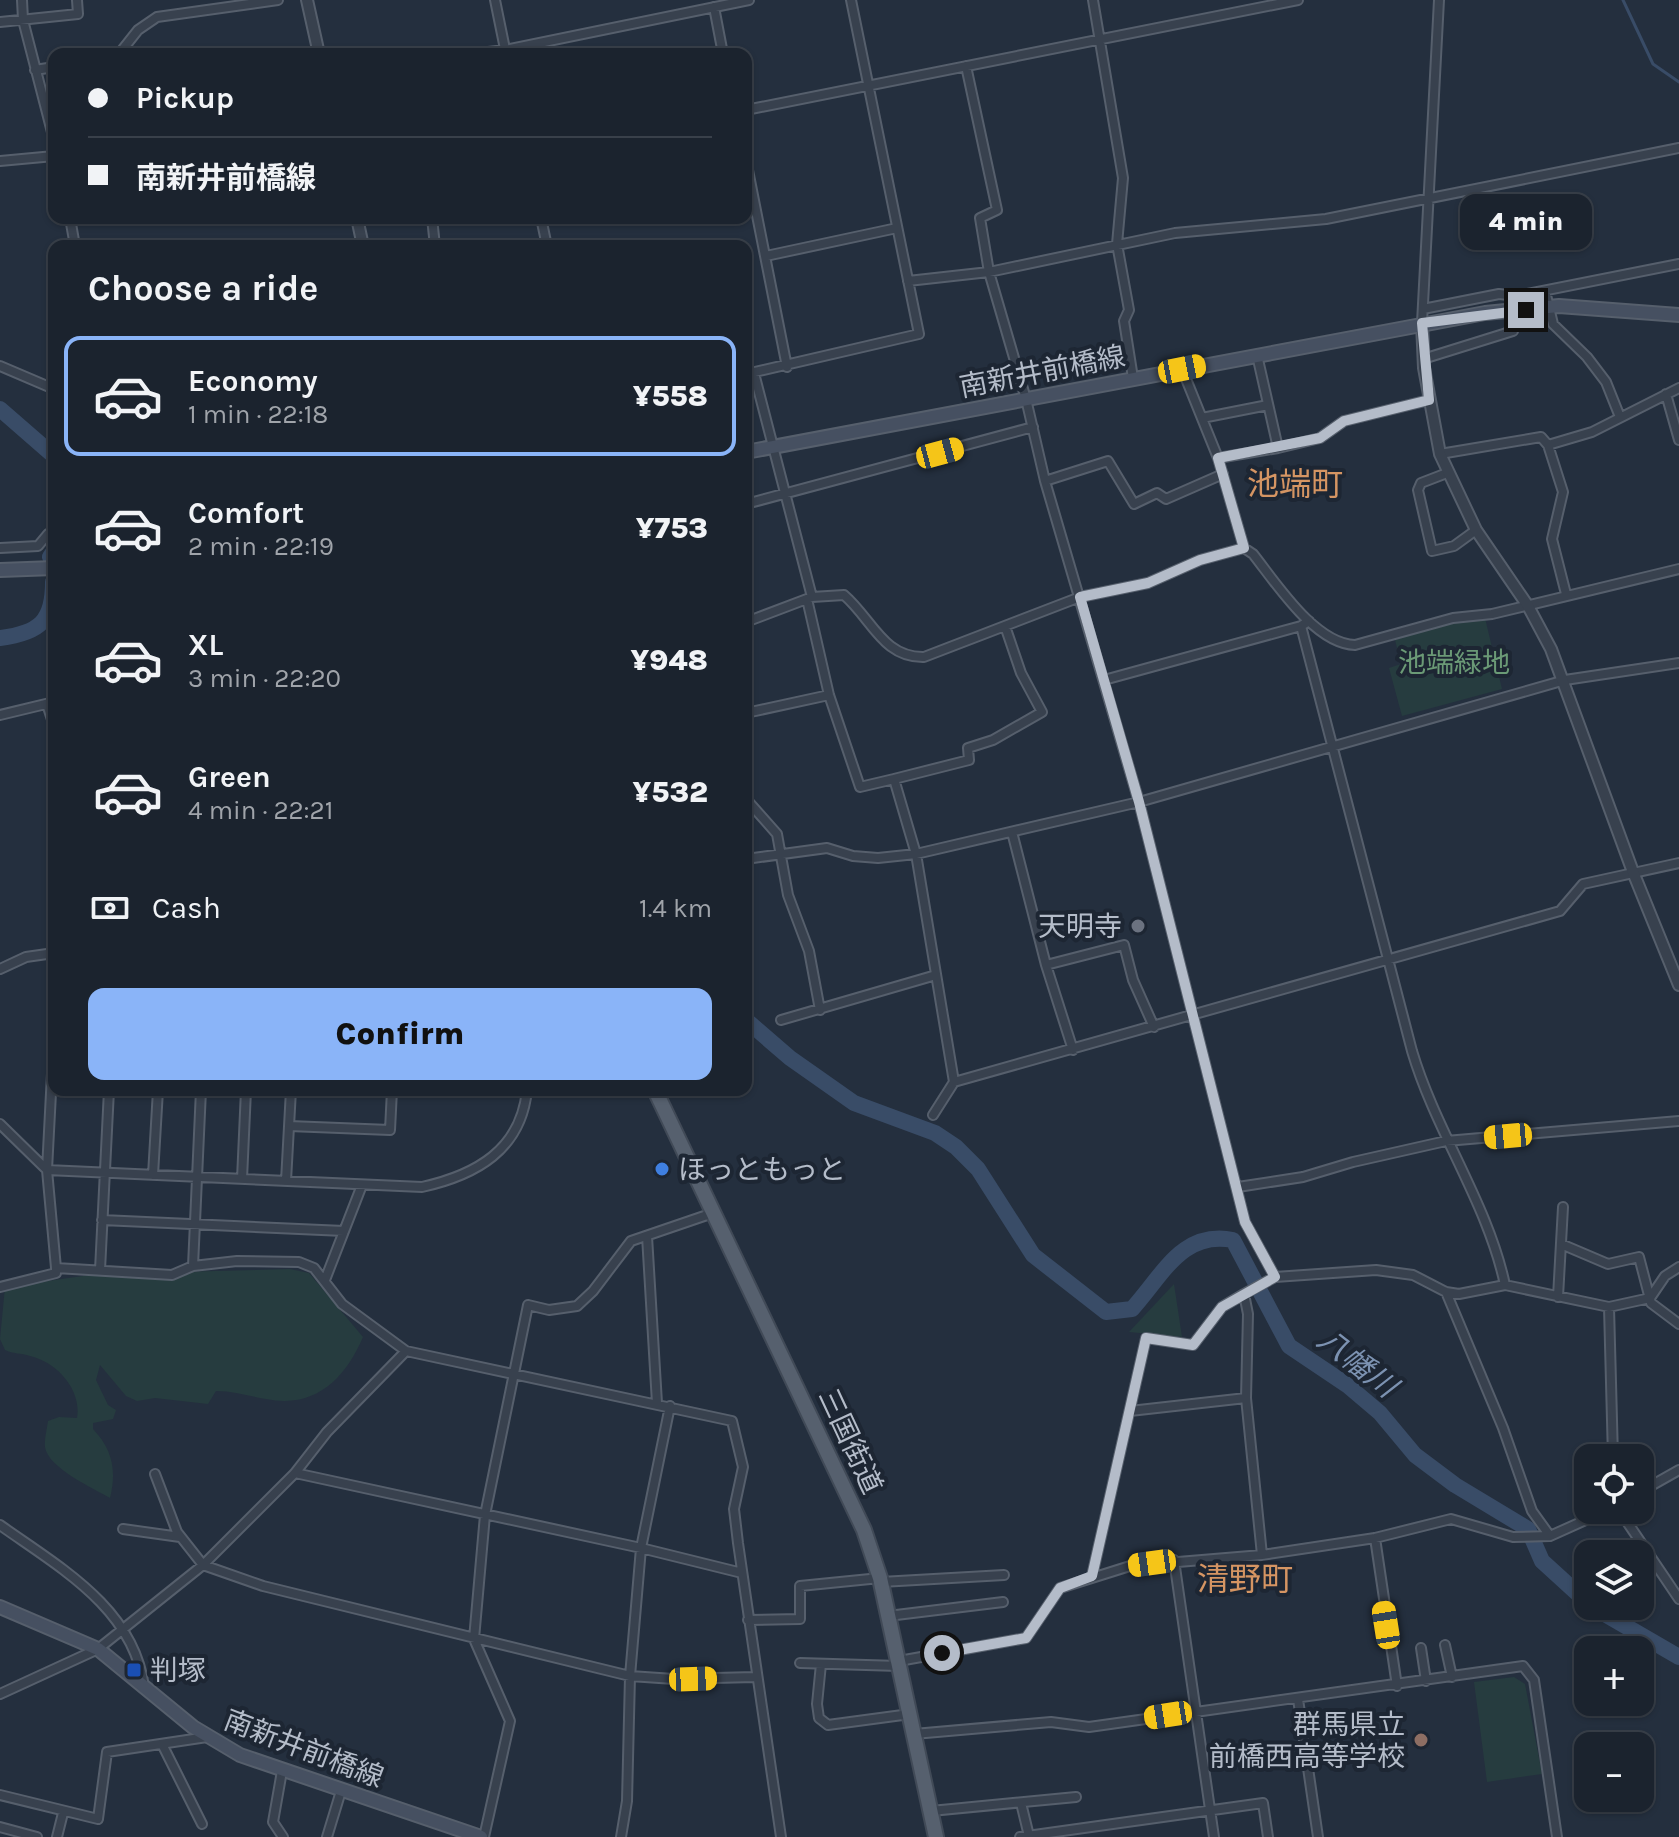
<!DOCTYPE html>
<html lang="en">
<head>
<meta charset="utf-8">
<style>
	:root { --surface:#1b232e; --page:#282f3a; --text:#f1f3f6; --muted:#a0a4aa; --line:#39404a; --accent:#8ab4f8 }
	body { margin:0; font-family:Karla,"Noto Sans JP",sans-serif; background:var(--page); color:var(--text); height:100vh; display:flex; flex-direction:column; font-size:30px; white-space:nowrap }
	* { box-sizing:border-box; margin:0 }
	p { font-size:26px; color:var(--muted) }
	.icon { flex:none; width:44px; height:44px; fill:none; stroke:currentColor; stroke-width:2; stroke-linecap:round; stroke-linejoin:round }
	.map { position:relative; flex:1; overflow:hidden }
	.details { position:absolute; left:48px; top:240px; width:704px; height:856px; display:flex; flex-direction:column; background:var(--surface); border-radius:16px; box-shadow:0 2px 6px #0004,0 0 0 2px var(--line) }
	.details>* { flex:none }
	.banner { position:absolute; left:48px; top:48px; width:704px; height:176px; border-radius:16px; box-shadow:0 2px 6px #0004,0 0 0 2px var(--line); display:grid; align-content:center; height:176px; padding:0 40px; background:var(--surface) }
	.controls { position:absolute; left:1574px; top:1444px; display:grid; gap:16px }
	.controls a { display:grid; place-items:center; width:80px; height:80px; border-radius:16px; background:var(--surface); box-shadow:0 2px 6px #0004,0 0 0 2px var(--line); font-size:40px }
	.end { position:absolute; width:36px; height:36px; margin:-18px; border:10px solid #b4bcc9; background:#111; box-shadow:0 0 0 4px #111 }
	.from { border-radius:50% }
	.bubble { position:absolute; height:56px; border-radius:16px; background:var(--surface); box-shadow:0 2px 6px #0004,0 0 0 2px var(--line); font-size:26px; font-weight:800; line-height:56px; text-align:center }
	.car { position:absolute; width:24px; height:48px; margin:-24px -12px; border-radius:10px; box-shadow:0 0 6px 2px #0007; background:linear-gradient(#f5c518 24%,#345 0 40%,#f5c518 0 76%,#345 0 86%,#f5c518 0) }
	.banner b { display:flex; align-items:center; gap:28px; height:76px; font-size:30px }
	.banner b+b { border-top:2px solid var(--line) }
	.banner i { width:20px; height:20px; background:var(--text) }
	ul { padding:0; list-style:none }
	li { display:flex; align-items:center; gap:24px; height:120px; margin:0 16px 12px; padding:0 24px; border:4px solid transparent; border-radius:16px }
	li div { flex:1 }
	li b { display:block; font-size:30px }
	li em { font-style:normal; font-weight:800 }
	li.current { border-color:var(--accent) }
	li>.icon { width:72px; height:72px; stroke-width:1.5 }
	h2 { padding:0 40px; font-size:36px; line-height:96px }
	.pay { display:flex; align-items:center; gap:20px; height:88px; padding:0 40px; font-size:30px }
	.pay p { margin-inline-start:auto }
	.cta { display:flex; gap:16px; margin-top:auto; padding:16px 40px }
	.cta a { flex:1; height:92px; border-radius:16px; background:var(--accent); color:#111; font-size:32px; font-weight:800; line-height:92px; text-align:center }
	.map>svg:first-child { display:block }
</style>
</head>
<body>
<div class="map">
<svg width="1679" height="1837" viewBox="0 0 1679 1837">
	<rect width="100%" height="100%" fill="#242f3e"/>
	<path fill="#263c3f" d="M 1485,618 L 1502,689 L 1402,716 L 1389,668 L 1401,664 L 1395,640 L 1451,622 Z
		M 290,1269 L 309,1273 L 363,1337 C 345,1379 315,1409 266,1399 C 248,1396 234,1391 216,1391 L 208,1404 L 155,1398 L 137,1401 L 126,1396 L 100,1365 L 96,1380 L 108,1405 L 116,1410 L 113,1419 L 93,1423 L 93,1429 C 112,1449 117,1470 110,1498 C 93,1488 48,1468 45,1447 C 44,1440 47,1429 48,1421 L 59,1417 L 77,1418 C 82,1390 57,1362 30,1356 C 21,1353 13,1354 5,1350 L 0,1339 L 5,1287 L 90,1275 L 162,1279 L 178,1272 Z
		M 1174,1284 L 1182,1337 L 1129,1332 Z
		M 1514,1677 L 1525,1684 L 1542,1774 L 1487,1782 L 1474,1682 Z"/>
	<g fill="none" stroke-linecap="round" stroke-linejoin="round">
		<path stroke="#394c67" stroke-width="3" d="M 1623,0 L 1653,64 L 1679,82"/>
		<path stroke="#394c67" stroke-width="16" d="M 0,409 L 54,456
			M 50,557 L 54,551
			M 0,638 C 40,633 53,621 53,582
			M 746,1020 L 790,1058 L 854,1103 L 935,1133 L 956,1147 L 978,1169 L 1033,1255 L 1106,1312 L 1132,1309 C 1163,1275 1182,1230 1233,1240 L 1289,1346 L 1347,1385 L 1380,1413 L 1415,1455 L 1455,1485 L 1528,1529 L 1542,1561 L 1588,1603
			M 1591,1606 L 1679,1657"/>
		<defs>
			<path id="minor" d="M 22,0 L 23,20 L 54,140
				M 495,0 L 506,54
				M 1093,0 L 1123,178 L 1117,244 L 1129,310 L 1124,321 L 1133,378
				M 714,7 L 723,54
				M 0,22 L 78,14 L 77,0
				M 119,54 L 138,30 L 157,17 L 278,0
				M 471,54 L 505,50 L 749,0
				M 966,66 L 997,210 L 980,218 L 989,272 L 1026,399 L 1045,481 L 1139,802 L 1245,1222 L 1275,1277
				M 35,70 L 54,67
				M 746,110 L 1298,0
				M 746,160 L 787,367
				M 0,161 L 54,156
				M 70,218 L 75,246
				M 432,218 L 435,246
				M 541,218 L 547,246
				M 766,256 L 897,228
				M 908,281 L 989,272 L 1175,233 L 1326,219 L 1679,148
				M 1545,291 L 1553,324 L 1587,357 L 1606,382 L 1620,417
				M 1423,309 L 1499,294 L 1517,296 L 1679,264
				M 1422,323 L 1439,0
				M 1423,359 L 1513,331
				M 0,366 L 54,389
				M 1182,369 L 1218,458 L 1278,448 L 1257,355
				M 746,374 L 919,334 L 851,0
				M 1666,394 L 1679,440
				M 1202,418 L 1268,405
				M 1548,445 L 1563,492 L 1552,539 L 1566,594
				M 1278,448 L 1320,438 L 1344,421 L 1429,400
				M 1440,454 L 1541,437 L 1548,445 L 1592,432 L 1679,388
				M 1218,458 L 1244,548
				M 1447,473 L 1421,483 L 1418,490 L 1432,551 L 1454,546 L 1476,530
				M 1045,481 L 1108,461 L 1134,504 L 1157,493 L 1166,499 L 1223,474
				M 746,504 L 1033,427
				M 0,548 L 38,546 L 48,534 L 54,533
				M 812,597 L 844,595 C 872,619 883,658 924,657 L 1080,597 L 1148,583 L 1200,560 L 1244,548 L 1253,554 C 1276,583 1315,644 1355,645 L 1453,618 L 1492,614 L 1679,569
				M 807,599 L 829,695 L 860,787 L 894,779 L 916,854 L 954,1082 L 1560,911 L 1583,884 L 1679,863
				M 1309,621 L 1301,626 L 1412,1051 C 1436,1132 1488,1204 1505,1285
				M 746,622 L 812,597 L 754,373
				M 1104,680 L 1301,626
				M 47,704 L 54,726
				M 746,713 L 829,695
				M 0,715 L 54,702
				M 894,779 L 969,760 L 968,748 L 993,740 L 1042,712 L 1021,673 L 1005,626
				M 746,799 L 777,834 L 788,895 L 809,951 L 820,1010
				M 1012,832 L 1046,965 L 1073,1050
				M 746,859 L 827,848 L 853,856 L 878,858 L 916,854 L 1139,802 L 1565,680 L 1679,663
				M 1046,965 L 1124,945 L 1133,980 L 1154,1027
				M 0,969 L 26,957 L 54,953
				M 781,1020 L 936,975
				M 54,1035 L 47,1170 L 56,1268
				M 933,1115 L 954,1082
				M 0,1124 L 47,1170 L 422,1187 C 476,1175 521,1150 527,1090
				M 289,1126 L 390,1130 L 392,1090
				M 153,1175 L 158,1090
				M 242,1179 L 246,1090
				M 286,1181 L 291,1090
				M 1238,1187 L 1303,1177 L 1353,1162 L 1446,1141 L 1679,1121
				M 102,1220 L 344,1231
				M 647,1236 L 657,1403
				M 1561,1244 L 1608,1264 L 1639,1257 L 1651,1303 L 1679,1324
				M 193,1266 L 201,1090
				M 100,1270 L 109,1090
				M 325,1280 L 362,1185
				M 0,1287 L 56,1273 L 56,1268 L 172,1275 L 193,1266 L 237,1261 L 299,1262 L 314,1268 L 342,1304 L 406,1351 L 732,1421 L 743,1467 L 734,1509 L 738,1543 L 781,1837
				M 1446,1292 L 1503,1428 L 1532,1511 L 1550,1536
				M 1558,1297 L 1563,1207
				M 1609,1307 L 1613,1458
				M 1130,1411 L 1246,1398
				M 295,1473 L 641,1548 L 742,1573
				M 155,1474 L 177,1532 L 203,1565 L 263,1586 L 630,1676 L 674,1679 L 755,1677
				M 1640,1492 L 1679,1470
				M 1619,1510 L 1679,1599
				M 0,1525 C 59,1567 134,1608 144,1687
				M 123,1529 L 180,1537
				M 1375,1538 L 1397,1686
				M 1262,1555 L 1246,1398 L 1248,1314 L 1244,1294 L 1275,1277 L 1376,1270 L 1413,1275 L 1446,1292 L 1459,1294 L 1505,1285 L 1609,1307 L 1650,1298 L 1665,1276 L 1679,1267
				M 1174,1560 L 1214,1837
				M 1092,1576 L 1146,1338 L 1193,1345 L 1222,1307 L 1244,1294
				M 881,1582 L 1004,1575
				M 888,1616 L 1003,1602
				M 748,1620 L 800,1619 L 800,1586 L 880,1578
				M 1445,1645 L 1452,1677
				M 1421,1648 L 1426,1681
				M 899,1661 L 1026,1638 L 1060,1588 L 1130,1566 L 1262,1555 L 1375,1538 L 1451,1519 L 1513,1537 L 1550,1536 L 1608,1510
				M 800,1663 L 899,1666
				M 821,1664 L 817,1704 L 819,1718 L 828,1725 L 910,1714
				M 0,1694 L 98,1649 L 203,1565 L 295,1473 L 327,1432 L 406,1351
				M 1298,1699 L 1318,1837
				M 914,1734 L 1051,1722 L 1089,1727 L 1523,1666 L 1534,1680 L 1557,1837
				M 163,1746 L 202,1824
				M 282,1771 L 273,1822 L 283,1837
				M 0,1795 L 98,1819 L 107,1752 L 207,1737
				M 1021,1803 L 1029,1836
				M 931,1811 L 1076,1797
				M 0,1827 L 37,1837
				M 57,1837 L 63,1813
				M 327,1837 L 341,1791
				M 484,1837 L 510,1721 L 474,1639 L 485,1515 L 528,1305 L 549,1310 L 577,1306 L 593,1291 L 631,1241 L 713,1213
				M 621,1837 L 627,1801 L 630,1676 L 641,1548 L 670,1406
				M 1020,1837 L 1263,1803 L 1268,1837"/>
			<path id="tertiary" d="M 307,0 L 319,54
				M 357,218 L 363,246
				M 1422,323 L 1424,368 L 1440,454 L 1476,530 L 1528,606 L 1551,649 L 1633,872 L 1679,985"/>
			<path id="secondary" d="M 746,452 L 1485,313 L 1559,306 L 1679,315
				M 0,570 L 54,568
				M 0,1607 L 98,1649 L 193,1727 L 240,1755 L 481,1837"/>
			<path id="primary" d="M 655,1090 L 864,1530 L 880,1578 L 936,1837"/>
		</defs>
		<use href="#minor" stroke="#565f6c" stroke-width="12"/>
		<use href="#tertiary" stroke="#565f6c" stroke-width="14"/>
		<use href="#secondary" stroke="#565f6c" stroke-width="16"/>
		<use href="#primary" stroke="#414a57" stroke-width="18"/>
		<use href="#minor" stroke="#38414e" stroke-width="8"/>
		<use href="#tertiary" stroke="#38414e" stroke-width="10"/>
		<use href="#secondary" stroke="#465061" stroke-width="12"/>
		<use href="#primary" stroke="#56606e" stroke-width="14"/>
	</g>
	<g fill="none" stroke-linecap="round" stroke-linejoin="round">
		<path stroke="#b4bcc9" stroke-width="10" d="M 942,1653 L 1026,1638 L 1060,1588 L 1092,1576 L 1146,1338 L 1193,1345 L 1222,1307 L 1275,1277 L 1245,1222 L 1139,802 L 1080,597 L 1148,583 L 1200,560 L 1244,548 L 1218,458 L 1320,438 L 1344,421 L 1429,400 L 1422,323 L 1526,310"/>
	</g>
	<circle fill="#6b7280" stroke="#1d2633" stroke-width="3" cx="1138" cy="926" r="8"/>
	<circle fill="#3f7fe0" stroke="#1d2633" stroke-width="3" cx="662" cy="1169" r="8"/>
	<rect fill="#1a4fb4" stroke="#1d2633" stroke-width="3" x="126" y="1662" width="16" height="16" rx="4"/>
	<circle fill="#8d6e63" stroke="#1d2633" stroke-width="3" cx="1421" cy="1740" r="8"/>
	<g text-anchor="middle" stroke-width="8" stroke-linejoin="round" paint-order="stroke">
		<g font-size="28" fill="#b4bcc9" stroke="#1d2633">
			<text transform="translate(1042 371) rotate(-11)" y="10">南新井前橋線</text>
			<text transform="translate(851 1441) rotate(65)" y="10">三国街道</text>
			<text transform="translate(304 1748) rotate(21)" y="10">南新井前橋線</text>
		</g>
		<g font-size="28" fill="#6b9a76" stroke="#1d2633">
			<text x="1454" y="672">池端緑地</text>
		</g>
		<g font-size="28" fill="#b4bcc9" stroke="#1d2633" text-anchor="end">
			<text x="1122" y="936">天明寺</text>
			<text x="678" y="1179" text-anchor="start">ほっともっと</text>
			<text x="150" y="1680" text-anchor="start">判塚</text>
			<text x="1405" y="1734">群馬県立<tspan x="1405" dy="32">前橋西高等学校</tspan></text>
		</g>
		<g font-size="30" font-style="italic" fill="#7c92b1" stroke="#1d2633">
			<text transform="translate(1357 1363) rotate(38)" y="10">八幡川</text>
		</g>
		<g font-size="32" fill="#d59563" stroke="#1d2633">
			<text x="1295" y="495">池端町</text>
			<text x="1245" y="1590">清野町</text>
		</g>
	</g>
</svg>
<div class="controls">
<a><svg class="icon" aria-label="locate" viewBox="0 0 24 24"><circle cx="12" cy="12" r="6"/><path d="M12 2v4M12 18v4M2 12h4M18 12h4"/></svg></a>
<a><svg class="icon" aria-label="layers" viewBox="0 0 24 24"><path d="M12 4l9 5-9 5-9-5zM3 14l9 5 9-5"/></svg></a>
<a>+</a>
<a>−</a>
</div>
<i class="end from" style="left:942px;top:1653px"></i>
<i class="end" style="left:1526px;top:310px"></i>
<div class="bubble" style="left:1460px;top:194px;width:132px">4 min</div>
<i class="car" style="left:1182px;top:369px;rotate:79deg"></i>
<i class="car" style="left:940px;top:453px;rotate:75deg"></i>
<i class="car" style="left:1508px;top:1136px;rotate:265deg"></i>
<i class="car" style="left:1152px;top:1563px;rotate:262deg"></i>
<i class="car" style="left:1386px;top:1625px;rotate:351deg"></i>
<i class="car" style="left:693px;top:1679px;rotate:88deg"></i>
<i class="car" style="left:1168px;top:1715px;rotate:261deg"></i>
<div class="banner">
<b><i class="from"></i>Pickup</b>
<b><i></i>南新井前橋線</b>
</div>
<section class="details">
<h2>Choose a ride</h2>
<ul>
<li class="current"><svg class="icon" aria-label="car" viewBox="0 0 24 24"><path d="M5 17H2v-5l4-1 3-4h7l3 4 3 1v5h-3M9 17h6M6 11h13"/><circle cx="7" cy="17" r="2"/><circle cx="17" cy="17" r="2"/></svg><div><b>Economy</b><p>1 min · 22:18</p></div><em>¥558</em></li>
<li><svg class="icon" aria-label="car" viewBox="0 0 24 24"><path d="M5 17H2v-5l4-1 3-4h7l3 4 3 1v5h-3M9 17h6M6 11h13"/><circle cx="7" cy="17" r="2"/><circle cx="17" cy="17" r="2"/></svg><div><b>Comfort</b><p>2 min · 22:19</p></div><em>¥753</em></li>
<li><svg class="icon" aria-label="car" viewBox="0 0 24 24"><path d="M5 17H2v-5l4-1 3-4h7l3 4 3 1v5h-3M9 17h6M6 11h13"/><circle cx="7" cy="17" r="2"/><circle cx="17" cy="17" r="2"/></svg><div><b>XL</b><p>3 min · 22:20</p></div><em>¥948</em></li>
<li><svg class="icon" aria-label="car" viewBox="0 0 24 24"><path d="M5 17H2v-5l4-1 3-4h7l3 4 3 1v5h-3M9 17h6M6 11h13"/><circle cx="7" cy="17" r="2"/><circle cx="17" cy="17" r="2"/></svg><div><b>Green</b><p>4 min · 22:21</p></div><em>¥532</em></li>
</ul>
<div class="pay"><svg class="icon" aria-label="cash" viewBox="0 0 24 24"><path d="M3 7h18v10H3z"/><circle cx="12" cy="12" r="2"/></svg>Cash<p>1.4 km</p></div>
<div class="cta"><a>Confirm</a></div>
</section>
</div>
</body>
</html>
